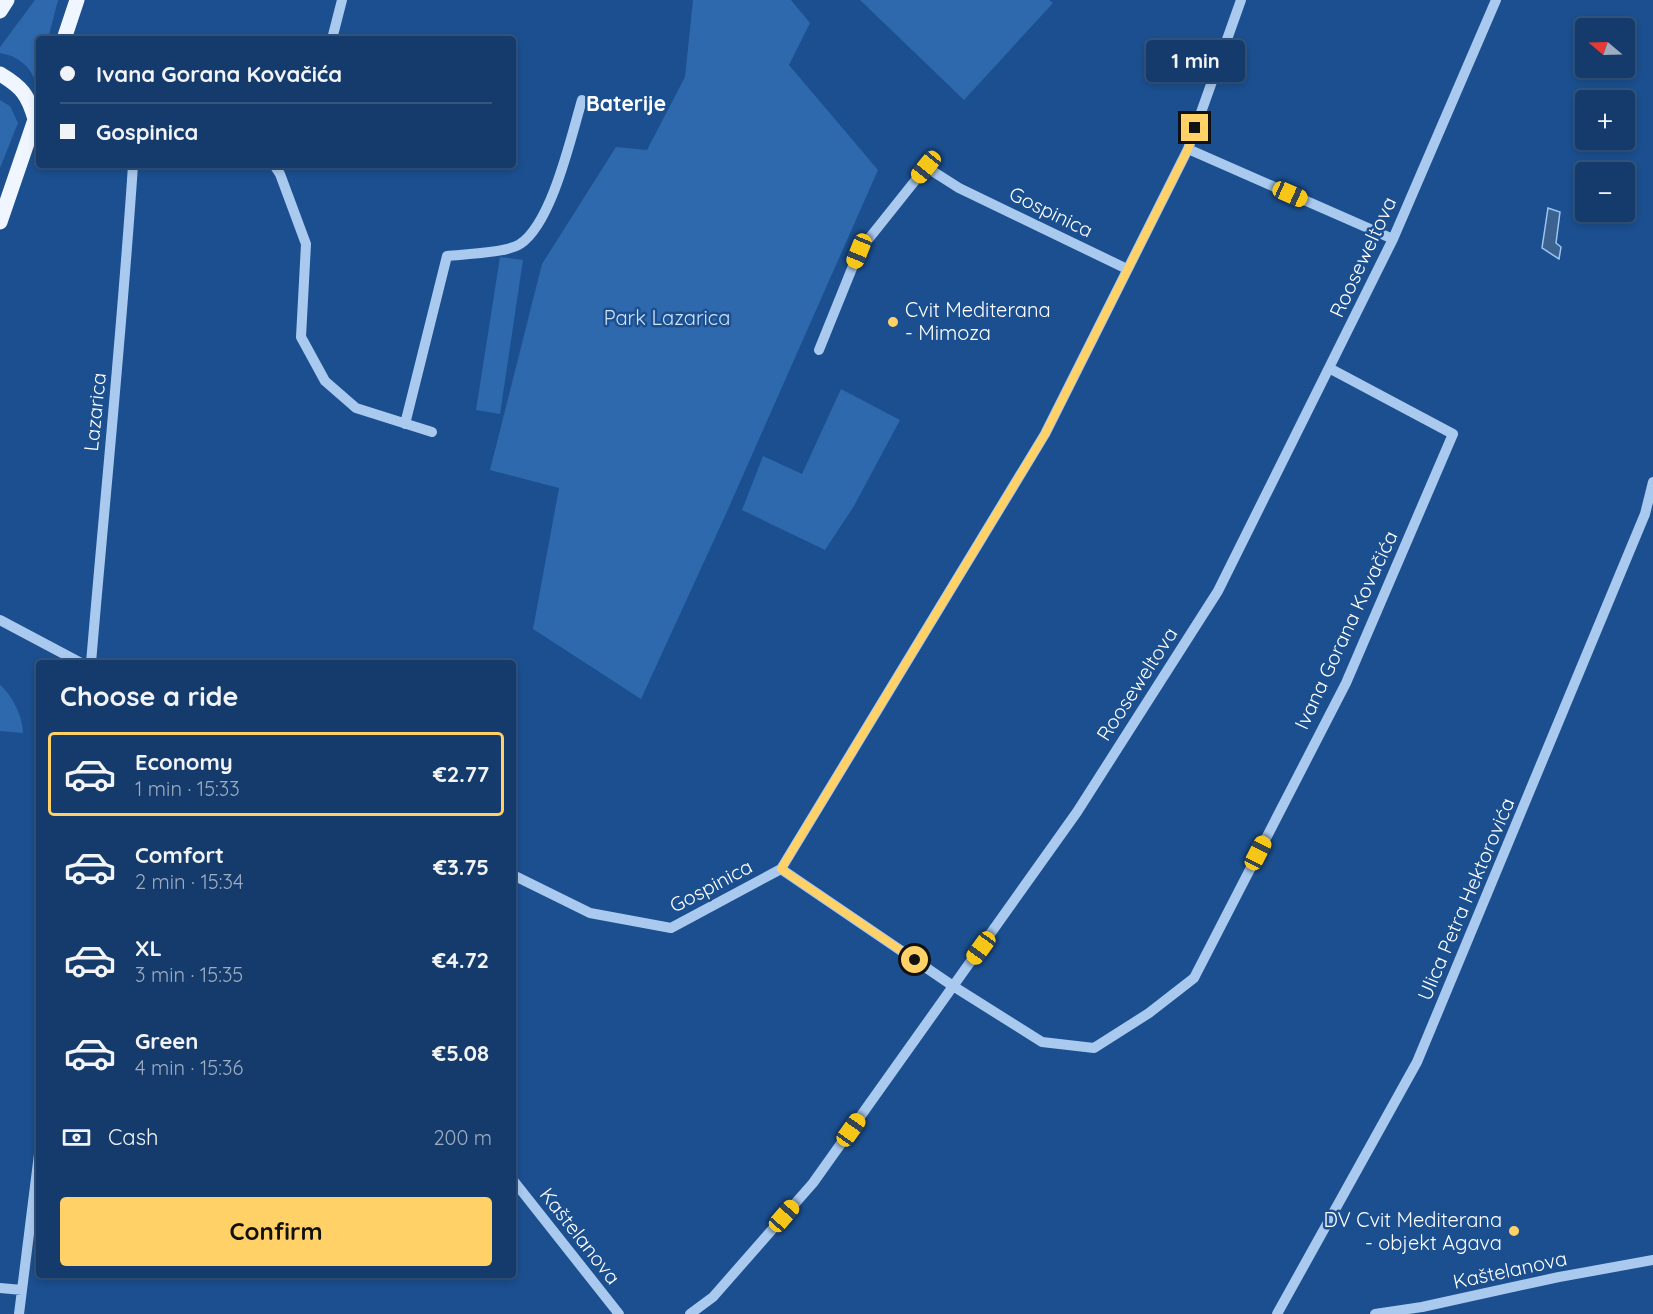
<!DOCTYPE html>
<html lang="en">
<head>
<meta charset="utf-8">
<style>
	:root { --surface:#143b6b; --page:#214673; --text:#f1f3f6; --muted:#9dadc1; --line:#33557e; --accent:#ffd166 }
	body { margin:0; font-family:Quicksand,sans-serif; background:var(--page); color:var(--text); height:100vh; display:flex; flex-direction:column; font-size:22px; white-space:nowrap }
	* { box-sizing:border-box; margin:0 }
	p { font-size:20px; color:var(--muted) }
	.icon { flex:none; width:33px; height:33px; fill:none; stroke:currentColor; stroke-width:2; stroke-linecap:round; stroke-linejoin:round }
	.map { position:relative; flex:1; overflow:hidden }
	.drawer { position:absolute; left:36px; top:660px; width:480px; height:618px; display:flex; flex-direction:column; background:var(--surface); border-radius:6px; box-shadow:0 3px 9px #0003,0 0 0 2px var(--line) }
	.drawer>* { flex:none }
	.top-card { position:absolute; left:36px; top:36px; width:480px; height:132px; border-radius:6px; box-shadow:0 3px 9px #0003,0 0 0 2px var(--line); display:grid; align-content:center; height:132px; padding:0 24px; background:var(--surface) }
	.needle { width:39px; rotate:289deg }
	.controls { position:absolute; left:1575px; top:18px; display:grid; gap:12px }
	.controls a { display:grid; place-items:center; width:60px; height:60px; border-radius:6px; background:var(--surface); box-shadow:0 3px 9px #0003,0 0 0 2px var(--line); font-size:30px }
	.end { position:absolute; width:27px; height:27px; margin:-14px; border:8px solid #ffd166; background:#111; box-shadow:0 0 0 3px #111 }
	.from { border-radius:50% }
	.bubble { position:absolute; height:42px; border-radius:6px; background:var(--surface); box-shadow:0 3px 9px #0003,0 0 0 2px var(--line); font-size:20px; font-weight:700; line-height:42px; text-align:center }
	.car { position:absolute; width:18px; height:36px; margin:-18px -9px; border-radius:8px; box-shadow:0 0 4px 2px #0007; background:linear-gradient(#f5c518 24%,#345 0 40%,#f5c518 0 76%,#345 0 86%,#f5c518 0) }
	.top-card b { display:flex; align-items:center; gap:21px; height:57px; font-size:22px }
	.top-card b+b { border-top:2px solid var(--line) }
	.top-card i { width:15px; height:15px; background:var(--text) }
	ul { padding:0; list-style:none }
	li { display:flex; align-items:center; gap:18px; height:84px; margin:0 12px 9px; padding:0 12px; border:3px solid transparent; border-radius:6px }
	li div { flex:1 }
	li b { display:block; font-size:22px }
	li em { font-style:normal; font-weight:700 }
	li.active { border-color:var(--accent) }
	li>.icon { width:54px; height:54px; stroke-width:1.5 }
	h2 { padding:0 24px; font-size:27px; line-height:72px }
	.pay { display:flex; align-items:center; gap:15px; height:66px; padding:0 24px; font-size:22px }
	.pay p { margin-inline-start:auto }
	.primary-button { display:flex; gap:12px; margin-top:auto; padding:12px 24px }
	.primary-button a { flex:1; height:69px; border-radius:6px; background:var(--accent); color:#111; font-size:24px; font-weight:700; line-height:69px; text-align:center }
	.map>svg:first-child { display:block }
</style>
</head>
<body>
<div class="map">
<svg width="1653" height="1314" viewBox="0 0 1653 1314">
	<rect width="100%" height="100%" fill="#1b4f8f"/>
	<path fill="#2e69ad" d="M 35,0 L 58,0 L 48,39 L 39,39 L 39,71 L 36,84 C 31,66 18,56 0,53 L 0,47 Z
		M 693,0 L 791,0 L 810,23 L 789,65 L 878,170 L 725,516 L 641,699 L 533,629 L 559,488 L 490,470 L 542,264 L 616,147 L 647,150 L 685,77 Z
		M 860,0 L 1049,0 L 1053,3 L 964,100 Z
		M 0,100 L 10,106 L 18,123 L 0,168 Z
		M 500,257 L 523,260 L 500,414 L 476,410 Z
		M 841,389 L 900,420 L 854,506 L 825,550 L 742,510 L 763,456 L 802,474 Z
		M 0,685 C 12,695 23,717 23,733 L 0,731 Z"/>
	<path fill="#3c6290" stroke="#9cc4f0" stroke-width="1.5" d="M 1548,208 L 1560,212 L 1556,243 L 1561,247 L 1559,259 L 1542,248 Z"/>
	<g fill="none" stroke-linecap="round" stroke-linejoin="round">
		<path stroke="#a9c9ee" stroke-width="10" d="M 332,39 L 342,0
			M 1188,149 L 1393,239
			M 274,165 L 280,174 L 306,244 L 301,337 L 325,381 L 356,408 L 432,432
			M 819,350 L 859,251 L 926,167 L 959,188 L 1127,269
			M 405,424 L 447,256 C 464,254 507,253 520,244 C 552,223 571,137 582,100
			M 0,620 L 81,663
			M 91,663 C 105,497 122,331 133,165
			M 781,869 L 953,986 L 1042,1042 L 1094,1048 L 1149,1013 L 1194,978 L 1346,683 L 1453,434 L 1329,368
			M 513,875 L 590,913 L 671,928 L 781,869 L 1045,434 L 1188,149 L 1241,0
			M 513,1180 L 619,1314
			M 0,1288 L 22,1290
			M 19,1314 L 39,1154
			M 690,1314 L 713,1297 L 813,1183 L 1077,812 L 1218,591 L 1393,239 L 1496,0
			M 1277,1314 L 1417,1062 L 1645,514 L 1653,482
			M 1375,1314 L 1422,1307 L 1559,1277 L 1653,1260"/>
		<path stroke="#f0f6ff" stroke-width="15" d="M 0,11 L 7,0
			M 64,39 L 77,0
			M 0,74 C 22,87 28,95 35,119
			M 0,222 L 39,108"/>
	</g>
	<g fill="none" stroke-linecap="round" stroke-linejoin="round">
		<path stroke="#ffd166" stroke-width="8" d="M 915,960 L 781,869 L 1045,434 L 1188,149 L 1195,128"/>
	</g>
	<g fill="#ffd166" stroke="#1b4f8f" stroke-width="2">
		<circle cx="893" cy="322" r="6"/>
		<circle cx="1514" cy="1231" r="6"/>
	</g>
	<g text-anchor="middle" stroke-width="5" stroke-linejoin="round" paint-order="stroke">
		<g font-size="20" fill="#fff" stroke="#1b4f8f">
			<text transform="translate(1051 212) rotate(26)" y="7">Gospinica</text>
			<text transform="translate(1363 257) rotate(-65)" y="7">Rooseweltova</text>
			<text transform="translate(95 412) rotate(-84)" y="7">Lazarica</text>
			<text transform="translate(1346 630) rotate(-65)" y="7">Ivana Gorana Kovačića</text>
			<text transform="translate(1137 684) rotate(-57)" y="7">Rooseweltova</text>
			<text transform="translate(711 886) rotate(-28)" y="7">Gospinica</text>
			<text transform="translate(1466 899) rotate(-67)" y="7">Ulica Petra Hektorovića</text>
			<text transform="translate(580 1236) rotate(52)" y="7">Kaštelanova</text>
			<text transform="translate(1510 1270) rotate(-12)" y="7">Kaštelanova</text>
		</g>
		<g font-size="20" fill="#fff" stroke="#1b4f8f" text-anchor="start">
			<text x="905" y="317">Cvit Mediterana<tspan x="905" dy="23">- Mimoza</tspan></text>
			<text x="1502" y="1227" text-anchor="end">DV Cvit Mediterana<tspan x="1502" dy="23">- objekt Agava</tspan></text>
		</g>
		<g font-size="20" fill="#cfe3fa" stroke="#1b4f8f">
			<text x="667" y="325">Park Lazarica</text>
		</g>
		<g font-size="21" font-weight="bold" fill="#fff" stroke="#1b4f8f">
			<text x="626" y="111">Baterije</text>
		</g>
	</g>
</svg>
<div class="controls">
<a><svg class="needle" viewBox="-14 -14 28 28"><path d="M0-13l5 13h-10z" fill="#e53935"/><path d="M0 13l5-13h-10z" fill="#9dadc1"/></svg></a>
<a>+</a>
<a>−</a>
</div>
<i class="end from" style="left:915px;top:960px"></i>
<i class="end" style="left:1195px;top:128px"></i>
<div class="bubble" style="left:1146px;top:40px;width:99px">1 min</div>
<i class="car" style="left:926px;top:167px;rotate:219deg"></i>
<i class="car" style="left:1290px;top:194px;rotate:114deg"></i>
<i class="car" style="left:859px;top:251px;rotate:202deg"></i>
<i class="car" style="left:1258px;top:853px;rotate:27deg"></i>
<i class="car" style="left:981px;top:948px;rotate:216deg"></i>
<i class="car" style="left:851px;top:1130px;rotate:35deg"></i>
<i class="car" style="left:784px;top:1216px;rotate:41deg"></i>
<div class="top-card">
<b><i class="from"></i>Ivana Gorana Kovačića</b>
<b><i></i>Gospinica</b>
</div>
<section class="drawer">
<h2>Choose a ride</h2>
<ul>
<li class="active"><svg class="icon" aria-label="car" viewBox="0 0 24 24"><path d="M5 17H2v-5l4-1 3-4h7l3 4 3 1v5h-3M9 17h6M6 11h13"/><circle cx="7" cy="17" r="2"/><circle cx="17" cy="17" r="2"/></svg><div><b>Economy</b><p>1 min · 15:33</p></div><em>€2.77</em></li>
<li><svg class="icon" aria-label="car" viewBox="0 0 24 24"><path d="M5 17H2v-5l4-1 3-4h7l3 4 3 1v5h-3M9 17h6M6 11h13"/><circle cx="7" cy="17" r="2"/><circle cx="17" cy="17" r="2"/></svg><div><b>Comfort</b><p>2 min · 15:34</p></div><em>€3.75</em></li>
<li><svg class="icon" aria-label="car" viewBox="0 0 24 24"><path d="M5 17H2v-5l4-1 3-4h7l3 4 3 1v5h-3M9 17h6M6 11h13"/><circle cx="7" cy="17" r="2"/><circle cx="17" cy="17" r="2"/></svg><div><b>XL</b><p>3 min · 15:35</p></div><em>€4.72</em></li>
<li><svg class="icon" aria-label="car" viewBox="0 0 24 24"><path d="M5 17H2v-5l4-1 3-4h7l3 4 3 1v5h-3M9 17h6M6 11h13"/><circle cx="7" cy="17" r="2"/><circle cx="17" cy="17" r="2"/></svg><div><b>Green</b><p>4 min · 15:36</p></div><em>€5.08</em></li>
</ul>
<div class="pay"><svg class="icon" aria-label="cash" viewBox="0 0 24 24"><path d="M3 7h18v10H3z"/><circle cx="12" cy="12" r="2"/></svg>Cash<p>200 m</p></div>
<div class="primary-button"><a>Confirm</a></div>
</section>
</div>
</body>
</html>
